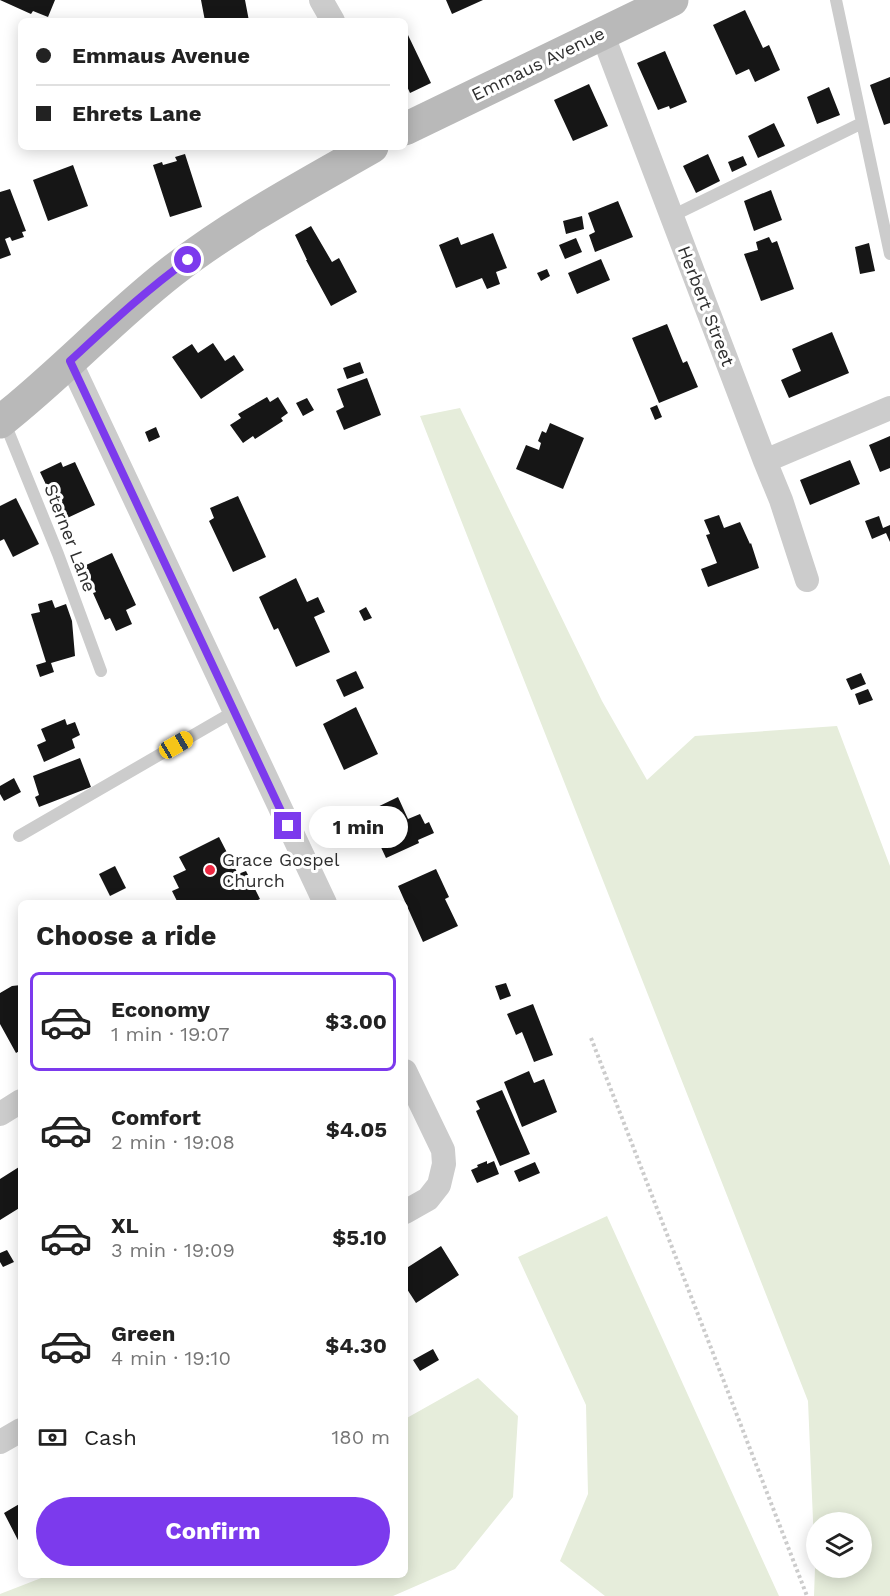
<!DOCTYPE html>
<html lang="en">
<head>
<meta charset="utf-8">
<style>
	:root { --surface:#fff; --page:#f6f6f6; --text:#222; --muted:#767676; --line:#e0e0e0; --accent:#7c3aed }
	body { margin:0; font-family:"Work Sans",sans-serif; background:var(--page); color:var(--text); height:100vh; display:flex; flex-direction:column; font-size:22px; white-space:nowrap }
	* { box-sizing:border-box; margin:0 }
	p { font-size:20px; color:var(--muted) }
	.icon { flex:none; width:33px; height:33px; fill:none; stroke:currentColor; stroke-width:2; stroke-linecap:round; stroke-linejoin:round }
	.map { position:relative; flex:1; overflow:hidden }
	.sheet { position:absolute; left:18px; top:900px; width:390px; height:678px; display:flex; flex-direction:column; background:var(--surface); border-radius:9px; box-shadow:0 3px 15px #0003 }
	.sheet>* { flex:none }
	.banner { position:absolute; left:18px; top:18px; width:390px; height:132px; border-radius:9px; box-shadow:0 3px 15px #0003; display:grid; align-content:center; height:132px; padding:0 18px; background:var(--surface) }
	.controls { position:absolute; left:806px; top:1512px; display:grid; gap:12px }
	.controls a { display:grid; place-items:center; width:66px; height:66px; border-radius:50%; background:var(--surface); box-shadow:0 3px 15px #0003; font-size:30px }
	.end { position:absolute; width:27px; height:27px; margin:-14px; border:8px solid #7c3aed; background:#fff; box-shadow:0 0 0 3px #fff }
	.from { border-radius:50% }
	.bubble { position:absolute; height:42px; border-radius:21px; background:var(--surface); box-shadow:0 3px 15px #0003; font-size:20px; font-weight:700; line-height:42px; text-align:center }
	.car { position:absolute; width:18px; height:36px; margin:-18px -9px; border-radius:8px; box-shadow:0 0 4px 2px #0007; background:linear-gradient(#f5c518 24%,#345 0 40%,#f5c518 0 76%,#345 0 86%,#f5c518 0) }
	.banner b { display:flex; align-items:center; gap:21px; height:57px; font-size:22px }
	.banner b+b { border-top:2px solid var(--line) }
	.banner i { width:15px; height:15px; background:var(--text) }
	ul { padding:0; list-style:none }
	li { display:flex; align-items:center; gap:18px; height:99px; margin:0 12px 9px; padding:0 6px; border:3px solid transparent; border-radius:9px }
	li div { flex:1 }
	li b { display:block; font-size:22px }
	li em { font-style:normal; font-weight:700 }
	li.selected { border-color:var(--accent) }
	li>.icon { width:54px; height:54px; stroke-width:1.5 }
	h2 { padding:0 18px; font-size:27px; line-height:72px }
	.pay { display:flex; align-items:center; gap:15px; height:66px; padding:0 18px; font-size:22px }
	.pay p { margin-inline-start:auto }
	.cta { display:flex; gap:12px; margin-top:auto; padding:12px 18px }
	.cta a { flex:1; height:69px; border-radius:36px; background:var(--accent); color:#fff; font-size:24px; font-weight:700; line-height:69px; text-align:center }
	.map>svg:first-child { display:block }
</style>
</head>
<body>
<div class="map">
<svg width="890" height="1596" viewBox="0 0 890 1596">
	<rect width="100%" height="100%" fill="#fff"/>
	<path fill="#e6eddb" fill-rule="evenodd" d="M 460,408 L 602,701 L 647,780 L 695,736 L 837,726 L 890,866 L 890,1596 L 814,1596 L 815,1568 L 808,1401 L 420,416 ZM 861,1522 L 861,1568 L 816,1568 L 816,1522 Z
		M 607,1216 L 763,1561 L 779,1596 L 605,1596 L 560,1561 L 588,1494 L 586,1405 L 518,1257 Z
		M 478,1378 L 518,1416 L 513,1497 L 455,1569 L 393,1596 L 0,1596 L 0,1594 L 49,1575 L 405,1575 L 405,1419 Z"/>
	<path fill="#161616" d="M 0,0 L 55,0 L 48,17 L 33,11 L 31,14 Z
		M 201,0 L 245,0 L 249,21 L 205,21 Z
		M 446,0 L 483,0 L 452,14 Z
		M 745,10 L 763,48 L 769,45 L 780,70 L 755,82 L 749,69 L 736,75 L 713,25 Z
		M 408,35 L 431,83 L 410,93 L 405,82 L 405,36 Z
		M 665,51 L 687,102 L 670,109 L 669,106 L 658,110 L 637,63 Z
		M 890,77 L 890,123 L 884,125 L 870,85 Z
		M 589,84 L 608,126 L 573,141 L 554,100 Z
		M 829,87 L 840,115 L 817,124 L 807,97 Z
		M 774,123 L 785,146 L 758,158 L 748,136 Z
		M 185,154 L 202,207 L 170,217 L 153,165 L 162,162 L 163,165 L 177,161 L 175,157 Z
		M 708,154 L 720,181 L 696,193 L 683,166 Z
		M 743,156 L 747,165 L 732,172 L 728,162 Z
		M 73,165 L 88,206 L 48,221 L 33,180 Z
		M 10,189 L 26,231 L 22,232 L 24,237 L 12,241 L 10,237 L 5,239 L 11,255 L 0,259 L 0,192 Z
		M 771,190 L 782,220 L 754,231 L 744,201 Z
		M 618,201 L 633,237 L 595,252 L 589,235 L 595,232 L 588,213 Z
		M 582,216 L 584,229 L 566,234 L 563,221 Z
		M 311,226 L 332,262 L 339,258 L 357,292 L 331,306 L 306,260 L 307,260 L 295,235 Z
		M 493,233 L 507,268 L 496,272 L 500,284 L 487,289 L 482,278 L 456,288 L 439,245 L 458,237 L 461,245 Z
		M 769,237 L 772,243 L 777,241 L 794,289 L 761,301 L 744,254 L 758,250 L 756,242 Z
		M 576,238 L 582,252 L 565,259 L 559,245 Z
		M 869,243 L 875,271 L 860,274 L 855,247 Z
		M 601,259 L 610,280 L 577,294 L 568,273 Z
		M 547,269 L 550,276 L 541,281 L 537,273 Z
		M 667,324 L 683,363 L 687,361 L 698,387 L 659,403 L 632,338 Z
		M 832,332 L 849,373 L 789,398 L 781,380 L 801,371 L 792,349 Z
		M 213,343 L 225,361 L 234,355 L 244,370 L 201,399 L 172,357 L 192,344 L 198,353 Z
		M 360,362 L 364,373 L 347,379 L 343,368 Z
		M 367,378 L 381,415 L 344,430 L 336,411 L 344,407 L 337,389 Z
		M 267,397 L 270,402 L 278,397 L 288,413 L 281,418 L 283,421 L 255,439 L 253,436 L 243,443 L 230,425 L 241,418 L 238,414 Z
		M 307,398 L 314,410 L 303,416 L 296,403 Z
		M 657,405 L 662,417 L 655,420 L 650,408 Z
		M 550,423 L 584,438 L 563,489 L 516,469 L 526,445 L 539,450 L 541,443 L 538,441 L 542,431 L 546,433 Z
		M 156,427 L 160,437 L 149,442 L 145,432 Z
		M 890,436 L 890,468 L 880,472 L 869,445 Z
		M 850,460 L 860,484 L 810,505 L 800,480 Z
		M 61,462 L 63,467 L 75,462 L 95,505 L 63,520 L 40,472 Z
		M 238,496 L 266,557 L 233,572 L 209,521 L 214,518 L 210,508 Z
		M 16,498 L 39,544 L 13,557 L 4,539 L 0,541 L 0,506 Z
		M 719,515 L 724,528 L 740,522 L 750,544 L 751,543 L 759,568 L 708,587 L 701,569 L 717,563 L 706,535 L 710,534 L 704,520 Z
		M 879,516 L 883,528 L 890,525 L 890,542 L 886,533 L 872,539 L 865,521 Z
		M 112,553 L 136,605 L 126,610 L 132,624 L 116,631 L 110,618 L 105,620 L 93,593 L 96,592 L 84,566 Z
		M 296,578 L 307,602 L 318,597 L 325,612 L 314,617 L 330,652 L 296,667 L 278,628 L 274,630 L 259,597 Z
		M 52,600 L 55,608 L 66,604 L 72,621 L 75,656 L 51,663 L 54,672 L 40,677 L 36,665 L 46,662 L 31,614 L 40,612 L 38,604 Z
		M 366,607 L 372,618 L 364,621 L 359,611 Z
		M 356,671 L 364,688 L 344,697 L 336,680 Z
		M 861,673 L 866,684 L 851,690 L 846,679 Z
		M 868,689 L 873,700 L 859,705 L 855,694 Z
		M 356,707 L 378,754 L 344,770 L 323,724 Z
		M 65,719 L 67,725 L 75,722 L 80,735 L 72,739 L 75,748 L 44,762 L 37,745 L 46,741 L 41,729 Z
		M 80,758 L 91,787 L 39,807 L 35,797 L 39,795 L 33,776 Z
		M 14,778 L 21,792 L 4,801 L 0,794 L 0,786 Z
		M 398,797 L 408,819 L 420,814 L 425,824 L 429,822 L 434,833 L 418,840 L 419,843 L 386,858 L 365,813 Z
		M 219,837 L 238,874 L 246,871 L 260,899 L 254,902 L 255,903 L 178,903 L 172,891 L 179,888 L 173,876 L 186,870 L 179,857 Z
		M 115,866 L 126,888 L 110,896 L 99,874 Z
		M 436,869 L 449,897 L 445,899 L 458,926 L 423,942 L 398,886 Z
		M 506,983 L 511,996 L 500,1000 L 495,986 Z
		M 21,985 L 21,1050 L 16,1053 L 0,1024 L 0,993 L 12,986 Z
		M 533,1004 L 553,1055 L 534,1062 L 522,1032 L 516,1035 L 507,1014 Z
		M 529,1071 L 534,1083 L 544,1079 L 557,1112 L 522,1127 L 504,1082 Z
		M 502,1090 L 530,1154 L 500,1166 L 476,1111 L 480,1109 L 476,1101 Z
		M 487,1161 L 487,1164 L 494,1161 L 499,1174 L 477,1183 L 471,1170 L 478,1167 L 477,1165 Z
		M 535,1162 L 540,1173 L 519,1182 L 514,1171 Z
		M 19,1167 L 21,1170 L 21,1207 L 0,1220 L 0,1179 Z
		M 441,1246 L 459,1275 L 416,1303 L 405,1286 L 405,1269 Z
		M 7,1250 L 14,1262 L 3,1267 L 0,1262 L 0,1253 Z
		M 433,1349 L 439,1360 L 420,1371 L 413,1360 Z
		M 21,1503 L 21,1546 L 4,1513 Z"/>
	<g fill="none" stroke-linecap="round" stroke-linejoin="round">
		<path stroke="#ccc" stroke-width="4" stroke-dasharray="3 3" stroke-linecap="butt" d="M 591,1038 L 807,1596"/>
		<path stroke="#ccc" stroke-width="12" d="M 836,0 L 890,254
			M 672,216 L 862,123
			M 4,421 L 58,554 L 101,671
			M 19,836 L 235,711"/>
		<path stroke="#ccc" stroke-width="24" d="M 321,0 L 333,21
			M 602,33 L 765,461 L 781,500 L 807,580
			M 70,361 L 325,903
			M 765,461 L 890,408
			M 405,1071 L 443,1150 L 444,1164 L 439,1185 L 428,1199 L 405,1212
			M 0,1114 L 21,1101
			M 0,1442 L 21,1430"/>
		<path stroke="#b9b9b9" stroke-width="33" d="M 405,129 L 672,0
			M 0,422 C 60,375 111,319 171,272 C 234,223 304,186 372,147"/>
	</g>
	<g fill="none" stroke-linecap="round" stroke-linejoin="round">
		<path stroke="#7c3aed" stroke-width="8" d="M 188,260 C 146,290 108,326 70,361 L 288,826"/>
	</g>
	<circle fill="#ee2842" stroke="#fff" stroke-width="2" cx="210" cy="870" r="6"/>
	<g text-anchor="middle" stroke-width="6" stroke-linejoin="round" paint-order="stroke">
		<g font-size="18" fill="#2f2f2f" stroke="#fff">
			<text transform="translate(538 64) rotate(-26)" y="6">Emmaus Avenue</text>
			<text transform="translate(706 306) rotate(69)" y="6">Herbert Street</text>
			<text transform="translate(70 538) rotate(69)" y="6">Sterner Lane</text>
		</g>
		<g font-size="18" fill="#2f2f2f" stroke="#fff" text-anchor="start">
			<text x="222" y="866">Grace Gospel<tspan x="222" dy="21">Church</tspan></text>
		</g>
	</g>
</svg>
<div class="controls">
<a><svg class="icon" aria-label="layers" viewBox="0 0 24 24"><path d="M12 4l9 5-9 5-9-5zM3 14l9 5 9-5"/></svg></a>
</div>
<i class="end from" style="left:188px;top:260px"></i>
<i class="end" style="left:288px;top:826px"></i>
<div class="bubble" style="left:309px;top:806px;width:99px">1 min</div>
<i class="car" style="left:176px;top:745px;rotate:60deg"></i>
<div class="banner">
<b><i class="from"></i>Emmaus Avenue</b>
<b><i></i>Ehrets Lane</b>
</div>
<section class="sheet">
<h2>Choose a ride</h2>
<ul>
<li class="selected"><svg class="icon" aria-label="car" viewBox="0 0 24 24"><path d="M5 17H2v-5l4-1 3-4h7l3 4 3 1v5h-3M9 17h6M6 11h13"/><circle cx="7" cy="17" r="2"/><circle cx="17" cy="17" r="2"/></svg><div><b>Economy</b><p>1 min · 19:07</p></div><em>$3.00</em></li>
<li><svg class="icon" aria-label="car" viewBox="0 0 24 24"><path d="M5 17H2v-5l4-1 3-4h7l3 4 3 1v5h-3M9 17h6M6 11h13"/><circle cx="7" cy="17" r="2"/><circle cx="17" cy="17" r="2"/></svg><div><b>Comfort</b><p>2 min · 19:08</p></div><em>$4.05</em></li>
<li><svg class="icon" aria-label="car" viewBox="0 0 24 24"><path d="M5 17H2v-5l4-1 3-4h7l3 4 3 1v5h-3M9 17h6M6 11h13"/><circle cx="7" cy="17" r="2"/><circle cx="17" cy="17" r="2"/></svg><div><b>XL</b><p>3 min · 19:09</p></div><em>$5.10</em></li>
<li><svg class="icon" aria-label="car" viewBox="0 0 24 24"><path d="M5 17H2v-5l4-1 3-4h7l3 4 3 1v5h-3M9 17h6M6 11h13"/><circle cx="7" cy="17" r="2"/><circle cx="17" cy="17" r="2"/></svg><div><b>Green</b><p>4 min · 19:10</p></div><em>$4.30</em></li>
</ul>
<div class="pay"><svg class="icon" aria-label="cash" viewBox="0 0 24 24"><path d="M3 7h18v10H3z"/><circle cx="12" cy="12" r="2"/></svg>Cash<p>180 m</p></div>
<div class="cta"><a>Confirm</a></div>
</section>
</div>
</body>
</html>
